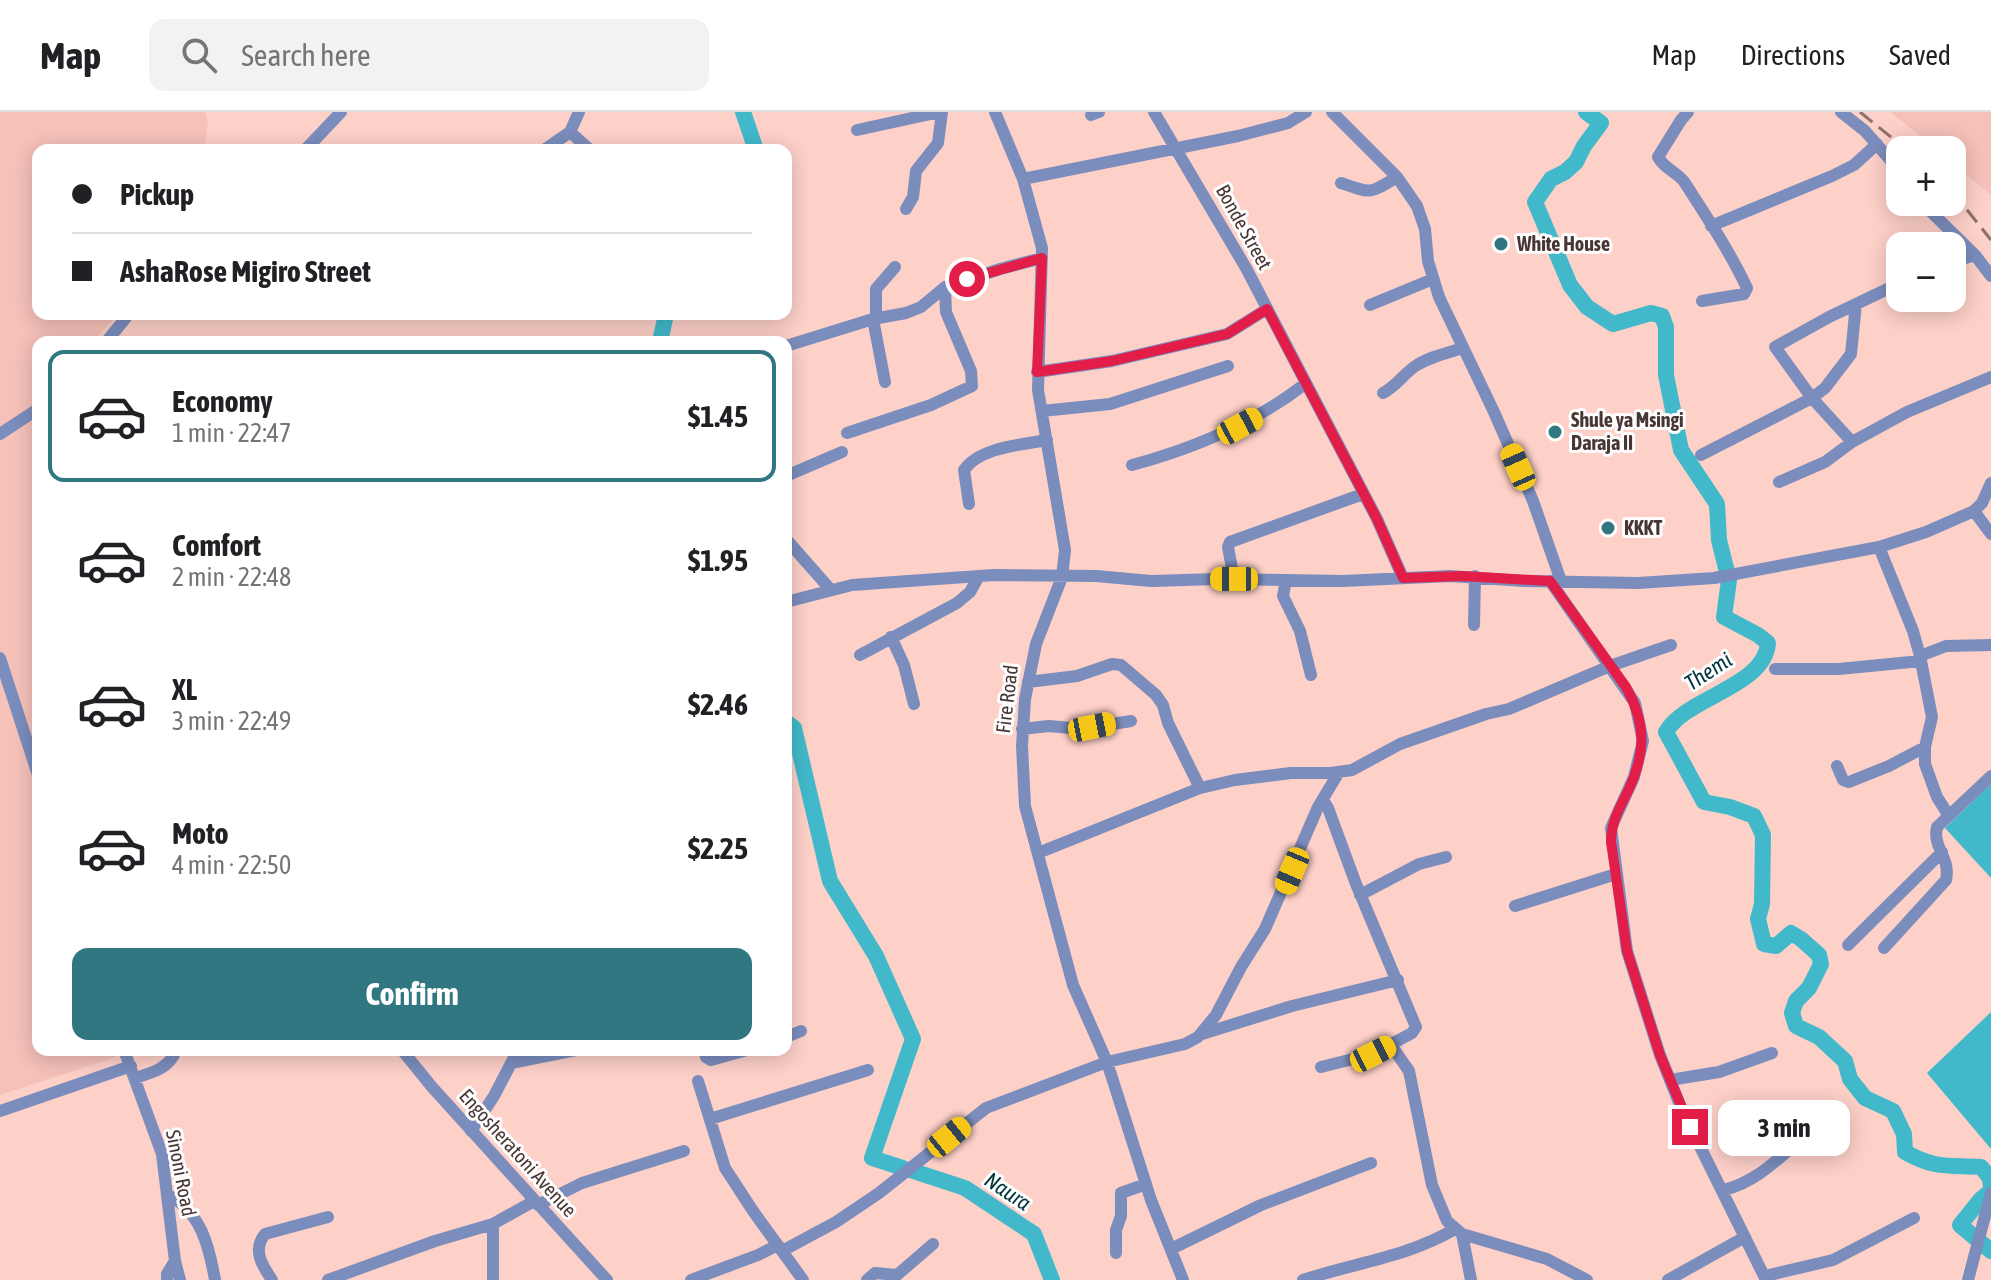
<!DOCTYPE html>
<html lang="en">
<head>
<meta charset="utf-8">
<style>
	:root { --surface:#fff; --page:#f2f2f2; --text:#202124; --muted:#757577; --line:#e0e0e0; --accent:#307782 }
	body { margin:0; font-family:"Asap Condensed",sans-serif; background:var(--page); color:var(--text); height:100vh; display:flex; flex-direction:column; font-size:30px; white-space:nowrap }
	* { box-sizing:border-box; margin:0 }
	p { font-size:26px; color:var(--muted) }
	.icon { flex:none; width:44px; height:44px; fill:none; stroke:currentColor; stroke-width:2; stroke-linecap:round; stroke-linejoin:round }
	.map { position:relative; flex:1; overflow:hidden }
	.drawer { position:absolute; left:32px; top:224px; width:760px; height:720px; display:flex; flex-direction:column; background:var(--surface); border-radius:16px; box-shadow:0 4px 20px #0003 }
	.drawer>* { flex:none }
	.top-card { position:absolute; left:32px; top:32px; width:760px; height:176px; border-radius:16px; box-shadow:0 4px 20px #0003; display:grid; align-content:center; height:176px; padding:0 40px; background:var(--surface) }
	.controls { position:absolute; left:1886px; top:24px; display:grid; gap:16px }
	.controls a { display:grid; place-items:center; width:80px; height:80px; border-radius:16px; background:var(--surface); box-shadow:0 4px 20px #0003; font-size:40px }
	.end { position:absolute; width:36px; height:36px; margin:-18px; border:10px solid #e11d48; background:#fff; box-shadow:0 0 0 4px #fff }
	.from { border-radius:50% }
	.bubble { position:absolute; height:56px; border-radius:16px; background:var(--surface); box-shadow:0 4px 20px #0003; font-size:26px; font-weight:700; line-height:56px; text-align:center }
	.car { position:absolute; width:24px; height:48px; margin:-24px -12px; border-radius:10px; box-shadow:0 0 6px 2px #0007; background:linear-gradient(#f5c518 24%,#345 0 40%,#f5c518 0 76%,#345 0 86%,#f5c518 0) }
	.top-card b { display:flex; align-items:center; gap:28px; height:76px; font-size:30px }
	.top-card b+b { border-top:2px solid var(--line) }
	.top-card i { width:20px; height:20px; background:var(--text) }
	ul { padding:14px 0 0; list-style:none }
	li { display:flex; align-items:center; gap:24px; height:132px; margin:0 16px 12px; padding:0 24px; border:4px solid transparent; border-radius:16px }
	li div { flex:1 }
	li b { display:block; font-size:30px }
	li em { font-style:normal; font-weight:700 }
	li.active { border-color:var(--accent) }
	li>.icon { width:72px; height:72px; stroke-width:1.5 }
	.action { display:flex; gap:16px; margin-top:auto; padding:16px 40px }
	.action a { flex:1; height:92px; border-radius:16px; background:var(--accent); color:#fff; font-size:32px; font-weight:700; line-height:92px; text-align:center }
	header { display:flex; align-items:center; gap:48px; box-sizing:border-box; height:112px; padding:0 40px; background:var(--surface); border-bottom:2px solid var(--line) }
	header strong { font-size:38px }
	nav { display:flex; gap:44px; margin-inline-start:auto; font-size:28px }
	.search { width:560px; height:72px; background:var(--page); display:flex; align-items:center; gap:20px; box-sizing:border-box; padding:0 28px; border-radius:16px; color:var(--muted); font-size:30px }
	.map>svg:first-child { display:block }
</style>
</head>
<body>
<header>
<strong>Map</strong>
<div class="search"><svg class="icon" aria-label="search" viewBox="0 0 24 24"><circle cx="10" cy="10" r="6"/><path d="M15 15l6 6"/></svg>Search here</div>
<nav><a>Map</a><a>Directions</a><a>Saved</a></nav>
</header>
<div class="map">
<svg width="1991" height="1168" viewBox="0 0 1991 1168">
	<rect width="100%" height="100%" fill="#fdd0c8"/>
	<path fill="#f5c1b9" d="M 0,0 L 205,0 L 208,12 L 204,38 L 38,38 L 38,202 L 118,202 L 93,230 L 38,230 L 38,938 L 121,938 L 118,944 L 0,983 Z
		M 1891,0 L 1991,0 L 1991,83 L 1952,51 L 1952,38 L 1937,38 Z"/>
	<path fill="#41b9ca" d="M 1991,672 L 1991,766 L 1945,716 Z
		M 1991,900 L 1991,1037 L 1927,961 Z"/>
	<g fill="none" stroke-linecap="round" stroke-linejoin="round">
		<path stroke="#41b9ca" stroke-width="16" d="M 743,0 L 756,38
			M 1586,0 L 1601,11 L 1584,34 L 1576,50 L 1565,60 L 1551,67 L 1535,90 L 1570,173 L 1587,195 L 1613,212 L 1651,201 L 1662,204 L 1666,215 L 1666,263 L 1681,338 L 1717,392 L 1719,428 L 1729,468 L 1724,505 L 1758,523 L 1768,531 C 1765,575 1686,585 1666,620 L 1704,690 L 1730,695 L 1754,704 L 1763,723 L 1762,792 L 1758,807 L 1764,832 L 1776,834 L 1791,821 L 1801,827 L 1819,843 L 1821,852 L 1809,876 L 1796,889 L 1792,901 L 1796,914 L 1819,925 L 1845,949 L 1850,967 L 1865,986 L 1893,999 L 1904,1022 L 1905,1040 C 1935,1057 1948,1053 1981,1055 L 1990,1066 L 1991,1075
			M 660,230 L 666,202
			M 786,610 L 794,616 L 830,769 L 876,844 L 913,927 L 872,1046 L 903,1056
			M 910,1058 L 965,1076 L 1034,1122 L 1052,1168
			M 1991,1079 L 1981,1087 L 1960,1113 L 1991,1139"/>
		<path stroke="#7b8dbd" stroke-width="12" d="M 995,0 L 1023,67 L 1042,136 L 1038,278 L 1065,438 L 1062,465 L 1036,532 L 1025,587 L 1022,634 L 1025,694 L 1073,873 L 1107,950 L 1151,1088 L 1183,1168
			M 1154,0 L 1246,156 L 1377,407 L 1403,466
			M 1332,0 L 1397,65 L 1417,94 L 1425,117 L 1428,149 L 1439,185 L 1494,300 L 1533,389 L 1561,469
			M 1688,0 L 1681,8 L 1658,45 C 1664,57 1678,60 1685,71 C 1707,105 1730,140 1747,176 L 1744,182 L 1702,189
			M 1841,0 L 1865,19 L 1900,59
			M 1091,3 L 1099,0
			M 857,18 L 940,0
			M 570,20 L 590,38
			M 305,38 L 341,0
			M 544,38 L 570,20 L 579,0
			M 1023,67 L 1238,24 L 1288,11 L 1306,0
			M 1341,71 C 1372,82 1369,82 1397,65
			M 1921,90 L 1975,143 L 1991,164
			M 906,97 L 913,85 L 916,59 L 938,31 L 942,0
			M 1711,114 L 1832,64 L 1854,53 L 1877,32
			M 1952,150 L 1975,143
			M 1370,193 L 1433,167
			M 873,207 L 885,270
			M 876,207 L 876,177 L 895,155
			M 106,230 L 129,202
			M 786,234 L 873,207 L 906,201 L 921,195 L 945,175 L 1000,157 L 1042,146
			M 1037,260 L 1112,249 L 1227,222 L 1267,197
			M 1383,281 C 1396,274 1403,263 1414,255 C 1428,245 1447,241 1463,236
			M 1042,299 L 1110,292 L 1228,254
			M 847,321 L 931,293 L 972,274 L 971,259 L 946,200 L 945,175
			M 0,322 L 38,297
			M 1852,330 L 1812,286 L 1775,235 L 1829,205 L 1900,171
			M 1701,343 L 1812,286 L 1825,276 L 1851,242 L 1856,192
			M 1132,353 C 1195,336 1253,312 1305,272
			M 786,364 L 842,340
			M 1779,370 L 1825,350 L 1852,330 L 1907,300 L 1991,265
			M 969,392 L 964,358 C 980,335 1021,333 1047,328
			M 1974,399 L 1991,422
			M 786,427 L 830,477
			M 1879,435 L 1913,519 L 1920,544 L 1932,605 L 1925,635 L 1925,652 L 1937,685 L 1949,704
			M 1234,467 L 1228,435 L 1230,430 L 1363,382
			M 1286,468 L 1283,484 L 1300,519 L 1311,563
			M 1550,469 L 1635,591 L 1643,629 L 1634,665 L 1611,716 L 1627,839 L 1660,943 L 1682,998 L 1766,1168
			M 786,490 L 852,473 L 994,463 L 1096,464 L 1151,469 L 1217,467 L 1343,469 L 1450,464 L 1524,469 L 1638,471 L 1714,466 L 1879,435 L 1926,420 L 1974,399 L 1982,391 L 1991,371
			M 1474,513 L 1475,464
			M 891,525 L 904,553 L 914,592
			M 860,543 L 957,491 L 970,480 L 979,464
			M 1920,544 L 1946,534 L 1991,533
			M 0,546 L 38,663
			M 1775,557 L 1839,557 L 1921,549
			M 1028,570 L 1077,564 L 1112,552 L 1121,553 L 1156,583 L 1163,593 L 1168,611 L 1200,676
			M 1022,617 L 1049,614 L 1081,617 L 1131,609
			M 1837,654 L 1843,668 L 1849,670 L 1889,654 L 1925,635
			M 1038,741 L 1200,676 L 1235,668 L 1291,661 L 1331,661 L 1352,658 L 1400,632 L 1486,602 L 1509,597 L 1610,554 L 1671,533
			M 1360,783 L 1419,752 L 1446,745
			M 1515,794 L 1616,762
			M 1848,833 L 1942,740
			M 1884,836 L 1946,768 C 1951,745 1932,736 1937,715 L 1991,664
			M 1202,922 L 1292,894 L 1398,868
			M 786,925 L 801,919
			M 1391,933 L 1409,959 L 1432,1073 L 1447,1109 L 1462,1122 L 1547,1147 L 1587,1168
			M 124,938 L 162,1042 L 175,1149 L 180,1168
			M 402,938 L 432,975 L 607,1168
			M 704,938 L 706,945 L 711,948 L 747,938
			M 511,951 L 576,938
			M 1321,955 L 1373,942 L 1412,921 L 1416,915 L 1356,772 L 1328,696 L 1323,688
			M 135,966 C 152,961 170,956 176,938
			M 1670,968 L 1719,960 L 1772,941
			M 698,969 L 725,1056 L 753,1099 L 803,1168
			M 0,999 L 131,954
			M 710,1007 L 868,958
			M 471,1019 L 494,984 L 518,938
			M 1724,1078 C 1761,1068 1781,1043 1811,1019
			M 168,1083 C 201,1100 209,1134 215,1168
			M 538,1093 L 582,1071 L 684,1039
			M 1462,1122 L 1471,1168
			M 1171,1137 L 1261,1093 L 1371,1051
			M 782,1139 L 836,1110 L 879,1081 L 986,996 L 1107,950 L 1185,932 L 1198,925 L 1216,903 L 1241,855 L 1265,817 L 1318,695 L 1339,660
			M 1116,1141 L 1116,1118 L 1121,1104 L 1121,1081 L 1146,1072
			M 1765,1164 L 1833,1148 L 1914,1106
			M 167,1168 L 167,1162 L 175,1149
			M 272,1168 C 262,1153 252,1138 265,1122 L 328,1105
			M 328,1168 L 435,1129 L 493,1112 L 534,1089
			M 493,1168 L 493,1112
			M 691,1168 L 758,1143 L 778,1133
			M 867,1168 L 875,1161 L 897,1163 L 933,1132
			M 1303,1168 C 1357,1150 1405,1146 1455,1117
			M 1668,1168 L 1745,1125
			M 1968,1168 L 1991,1081"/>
		<path stroke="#8d716c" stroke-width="3" stroke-dasharray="16 8" stroke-linecap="butt" d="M 1860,0 L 1907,38
			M 1952,79 L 1991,128"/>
	</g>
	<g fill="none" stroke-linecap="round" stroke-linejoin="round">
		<path stroke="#e11d48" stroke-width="10" d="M 967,167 L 1042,146 L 1037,260 L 1112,249 L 1227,222 L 1267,197 L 1377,407 L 1403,466 L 1462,464 L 1550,469 L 1626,575 C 1646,611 1646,640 1629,677 C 1620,695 1611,710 1611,730 L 1627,839 L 1660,943 L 1690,1015"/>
	</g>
	<g fill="#307782" stroke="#fdfdfd" stroke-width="3">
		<circle cx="1501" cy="132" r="8"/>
		<circle cx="1555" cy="320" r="8"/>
		<circle cx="1608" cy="416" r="8"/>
	</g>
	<g text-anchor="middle" stroke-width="6" stroke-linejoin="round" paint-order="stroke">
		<g font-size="20" fill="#473633" stroke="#fdfdfd">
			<text transform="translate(1244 115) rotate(61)" y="7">Bonde Street</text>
			<text transform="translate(1007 587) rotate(-83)" y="7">Fire Road</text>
			<text transform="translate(518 1041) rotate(48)" y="7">Engosheratoni Avenue</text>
			<text transform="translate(181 1061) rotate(79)" y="7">Sinoni Road</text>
		</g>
		<g font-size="20" font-weight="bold" fill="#473633" stroke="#fdfdfd" text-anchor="start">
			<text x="1517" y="139">White House</text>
			<text x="1571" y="315">Shule ya Msingi<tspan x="1571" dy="23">Daraja II</tspan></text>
			<text x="1624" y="423">KKKT</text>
		</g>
		<g font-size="22" font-style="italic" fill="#00373e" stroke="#fdfdfd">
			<text transform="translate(1708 559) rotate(-33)" y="8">Themi</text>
			<text transform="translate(1008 1079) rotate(34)" y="8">Naura</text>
		</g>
	</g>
</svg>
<div class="controls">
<a>+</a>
<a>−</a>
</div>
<i class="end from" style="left:967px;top:167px"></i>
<i class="end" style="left:1690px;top:1015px"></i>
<div class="bubble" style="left:1718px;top:988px;width:132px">3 min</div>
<i class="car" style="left:1240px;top:314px;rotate:62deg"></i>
<i class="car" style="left:1518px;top:355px;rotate:336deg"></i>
<i class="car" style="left:1234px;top:467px;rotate:270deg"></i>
<i class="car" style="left:1092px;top:615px;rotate:79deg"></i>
<i class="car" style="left:1292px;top:759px;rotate:203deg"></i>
<i class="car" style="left:1373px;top:942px;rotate:63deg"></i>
<i class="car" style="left:949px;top:1025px;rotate:51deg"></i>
<div class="top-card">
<b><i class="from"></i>Pickup</b>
<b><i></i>AshaRose Migiro Street</b>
</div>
<section class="drawer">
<ul>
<li class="active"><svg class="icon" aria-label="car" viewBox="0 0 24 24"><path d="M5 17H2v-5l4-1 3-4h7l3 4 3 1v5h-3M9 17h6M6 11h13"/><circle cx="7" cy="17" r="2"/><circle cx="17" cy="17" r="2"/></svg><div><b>Economy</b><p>1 min · 22:47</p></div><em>$1.45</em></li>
<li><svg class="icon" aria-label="car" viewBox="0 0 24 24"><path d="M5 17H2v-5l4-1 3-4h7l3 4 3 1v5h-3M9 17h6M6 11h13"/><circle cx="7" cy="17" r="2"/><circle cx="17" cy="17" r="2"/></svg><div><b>Comfort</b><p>2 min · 22:48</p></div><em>$1.95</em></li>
<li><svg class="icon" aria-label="car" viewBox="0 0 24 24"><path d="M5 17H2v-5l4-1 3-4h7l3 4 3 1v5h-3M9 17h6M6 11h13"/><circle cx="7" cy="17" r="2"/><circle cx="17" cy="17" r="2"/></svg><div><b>XL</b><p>3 min · 22:49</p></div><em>$2.46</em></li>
<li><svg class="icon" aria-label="car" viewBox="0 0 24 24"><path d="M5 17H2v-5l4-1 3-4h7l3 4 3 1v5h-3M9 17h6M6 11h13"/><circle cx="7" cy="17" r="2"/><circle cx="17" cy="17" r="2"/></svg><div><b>Moto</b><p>4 min · 22:50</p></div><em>$2.25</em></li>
</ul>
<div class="action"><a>Confirm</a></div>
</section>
</div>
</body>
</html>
